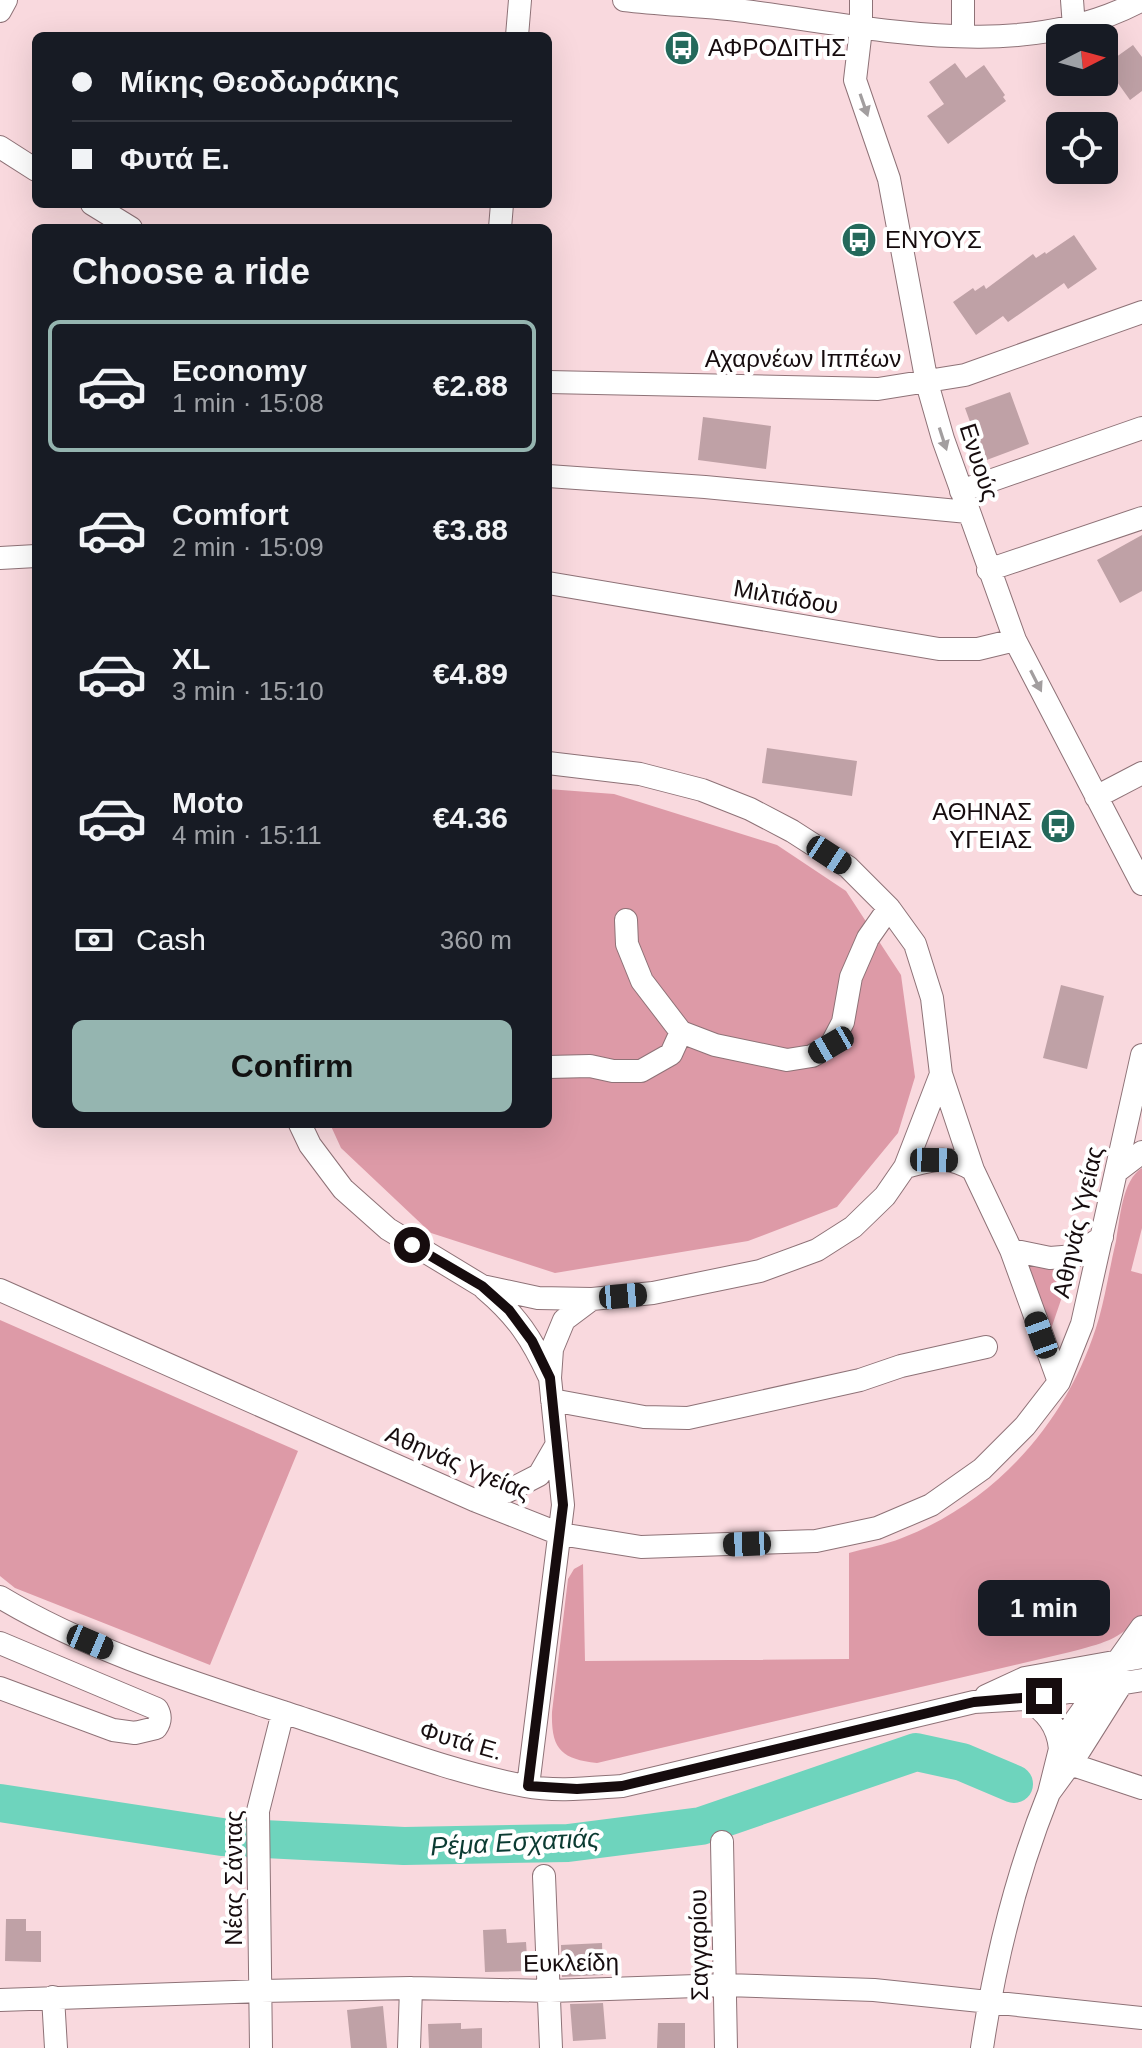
<!DOCTYPE html>
<html lang="en">
<head>
<meta charset="utf-8">
<style>
	:root { --surface:#171b24; --page:#242831; --text:#f1f3f6; --muted:#9ea1a6; --line:#363941; --accent:#95b5b0 }
	body { margin:0; font-family:Helvetica,sans-serif; background:var(--page); color:var(--text); height:100vh; display:flex; flex-direction:column; font-size:30px; white-space:nowrap }
	* { box-sizing:border-box; margin:0 }
	p { font-size:26px; color:var(--muted) }
	.icon { flex:none; width:44px; height:44px; fill:none; stroke:currentColor; stroke-width:2; stroke-linecap:round; stroke-linejoin:round }
	.map { position:relative; flex:1; overflow:hidden }
	.details { position:absolute; left:32px; top:224px; width:520px; height:904px; display:flex; flex-direction:column; background:var(--surface); border-radius:12px; box-shadow:0 8px 32px #0002 }
	.details>* { flex:none }
	.hud { position:absolute; left:32px; top:32px; width:520px; height:176px; border-radius:12px; box-shadow:0 8px 32px #0002; display:grid; align-content:center; height:176px; padding:0 40px; background:var(--surface) }
	.needle { width:52px; rotate:84deg }
	.buttons { position:absolute; left:1046px; top:24px; display:grid; gap:16px }
	.buttons a { display:grid; place-items:center; width:72px; height:72px; border-radius:12px; background:var(--surface); box-shadow:0 8px 32px #0002; font-size:40px }
	.end { position:absolute; width:36px; height:36px; margin:-18px; border:10px solid #160c0e; background:#fff; box-shadow:0 0 0 4px #fff }
	.from { border-radius:50% }
	.bubble { position:absolute; height:56px; border-radius:12px; background:var(--surface); box-shadow:0 8px 32px #0002; font-size:26px; font-weight:700; line-height:56px; text-align:center }
	.car { position:absolute; width:24px; height:48px; margin:-24px -12px; border-radius:10px; box-shadow:0 0 6px 2px #0007; background:linear-gradient(#222 24%,#8ab4d8 0 40%,#222 0 76%,#8ab4d8 0 86%,#222 0) }
	.hud b { display:flex; align-items:center; gap:28px; height:76px; font-size:30px }
	.hud b+b { border-top:2px solid var(--line) }
	.hud i { width:20px; height:20px; background:var(--text) }
	ul { padding:0; list-style:none }
	li { display:flex; align-items:center; gap:24px; height:132px; margin:0 16px 12px; padding:0 24px; border:4px solid transparent; border-radius:12px }
	li div { flex:1 }
	li b { display:block; font-size:30px }
	li em { font-style:normal; font-weight:700 }
	li.selected { border-color:var(--accent) }
	li>.icon { width:72px; height:72px; stroke-width:1.5 }
	h2 { padding:0 40px; font-size:36px; line-height:96px }
	.pay { display:flex; align-items:center; gap:20px; height:88px; padding:0 40px; font-size:30px }
	.pay p { margin-inline-start:auto }
	.cta { display:flex; gap:16px; margin-top:auto; padding:16px 40px }
	.cta a { flex:1; height:92px; border-radius:12px; background:var(--accent); color:#111; font-size:32px; font-weight:700; line-height:92px; text-align:center }
	.map>svg:first-child { display:block }
</style>
</head>
<body>
<div class="map">
<svg width="1142" height="2048" viewBox="0 0 1142 2048">
	<rect width="100%" height="100%" fill="#f9d9de"/>
	<path fill="#dd9aa7" d="M 548,789 L 614,794 L 777,845 L 846,891 L 901,975 L 915,1077 L 898,1133 L 837,1207 L 748,1241 L 555,1273 L 431,1233 L 341,1148 L 330,1124 L 548,1124 Z
		M 1142,1168 L 1142,1228 L 1131,1271 L 1142,1274 L 1142,1615 C 1118,1641 1103,1643 1070,1652 L 597,1763 C 561,1759 551,1749 552,1712 L 568,1579 L 574,1569 L 583,1564 L 585,1661 L 849,1659 L 849,1553 C 866,1548 885,1545 902,1538 C 999,1500 1070,1418 1099,1318 C 1106,1293 1110,1266 1116,1241 C 1120,1219 1122,1180 1142,1168 Z
		M 1023,1264 L 1069,1265 L 1063,1294 L 1050,1332 Z
		M 0,1320 L 298,1451 L 210,1665 L 15,1588 L 0,1576 Z"/>
	<g fill="none" stroke-linecap="round" stroke-linejoin="round">
		<path stroke="#6ed4bd" stroke-width="38" d="M 0,1803 L 222,1837 L 404,1846 L 568,1843 L 701,1826 L 916,1752 L 962,1762 L 1014,1784"/>
	</g>
	<path fill="#bfa1a6" d="M 1133,45 L 1142,57 L 1142,91 L 1130,100 L 1105,65 Z
		M 955,63 L 966,78 L 984,65 L 1005,95 L 1003,97 L 1006,101 L 948,144 L 927,116 L 944,104 L 929,82 Z
		M 1074,235 L 1097,269 L 1068,289 L 1064,283 L 1008,322 L 1003,316 L 976,335 L 953,302 L 973,288 L 975,291 L 984,285 L 986,289 L 1033,254 L 1036,258 L 1045,252 L 1046,254 Z
		M 1010,392 L 1029,444 L 984,461 L 965,408 Z
		M 703,417 L 771,426 L 766,469 L 698,460 Z
		M 1142,535 L 1142,591 L 1120,603 L 1097,560 Z
		M 767,748 L 857,761 L 852,796 L 762,783 Z
		M 1061,985 L 1104,996 L 1087,1069 L 1043,1058 Z
		M 6,1919 L 26,1919 L 26,1931 L 41,1931 L 41,1962 L 5,1961 Z
		M 506,1929 L 507,1943 L 526,1942 L 528,1971 L 485,1972 L 483,1930 Z
		M 602,1943 L 603,1975 L 562,1977 L 561,1945 Z
		M 603,2003 L 606,2039 L 573,2041 L 570,2004 Z
		M 383,2006 L 387,2048 L 351,2048 L 347,2010 Z
		M 461,2023 L 461,2029 L 482,2028 L 482,2048 L 429,2048 L 428,2024 Z
		M 658,2023 L 685,2023 L 685,2048 L 657,2048 Z"/>
	<g fill="none" stroke-linecap="round" stroke-linejoin="round">
		<defs>
			<path id="minor" d="M 624,0 C 666,5 710,6 752,12 C 877,28 1025,64 1142,0
				M 861,0 L 861,29 L 855,80 L 889,179 L 927,383 L 943,439 L 1015,640 L 1142,884
				M 963,0 L 963,36
				M 1072,0 L 1074,27
				M 0,11 L 6,0
				M 517,36 L 520,0
				M 0,147 L 36,170
				M 92,204 L 131,228
				M 500,228 L 502,204
				M 548,382 L 878,389 L 965,375 L 1142,312
				M 548,476 L 705,487 L 968,512
				M 961,491 L 1142,428
				M 0,558 L 36,556
				M 988,570 L 1142,518
				M 548,583 L 939,649 L 978,649 L 1015,640
				M 1096,797 L 1142,773
				M 626,920 L 627,944 L 642,981 L 681,1032 L 715,1045 L 787,1060 L 812,1056 L 831,1045 L 843,1022 L 851,977 L 868,938 L 889,908
				M 548,1067 L 590,1066 L 613,1071 L 641,1071 L 671,1054 L 681,1032
				M 941,1074 L 973,1170 L 1011,1250 L 1059,1382
				M 300,1124 L 310,1145 L 343,1189 L 388,1229 L 482,1286 L 538,1298 L 592,1299 L 653,1293 L 760,1271 L 817,1250 L 853,1227 L 885,1196 L 905,1167 L 941,1074 L 932,998 L 915,944 L 889,908 L 848,867 L 792,831 L 750,809 L 702,790 L 640,774 L 548,763
				M 905,1167 C 933,1160 947,1154 973,1170
				M 1116,1172 L 1142,1152
				M 1011,1250 L 1050,1258 L 1075,1256 L 1102,1237
				M 485,1289 C 517,1316 532,1339 549,1376
				M 0,1290 L 474,1500 L 560,1534 L 641,1547 L 816,1541 L 877,1528 L 931,1505 L 982,1469 L 1025,1426 L 1059,1382 L 1082,1324 L 1142,1055
				M 552,1400 L 644,1417 L 688,1418 L 860,1380 L 901,1366 L 986,1347
				M 474,1500 L 508,1491 L 539,1475 L 557,1444
				M 0,1597 C 95,1654 205,1686 310,1721 C 381,1744 451,1772 525,1786 C 556,1792 590,1788 622,1786 L 974,1702 L 1026,1699 L 1142,1680
				M 0,1643 L 157,1709 C 161,1716 161,1721 156,1728 L 135,1733 L 113,1730 L 0,1688
				M 1118,1661 L 1122,1683 L 1076,1756 L 1049,1793 L 1060,1749 L 1075,1721 L 1142,1627
				M 986,1696 L 1025,1678 L 1142,1657
				M 1026,1699 C 1046,1711 1058,1726 1060,1749
				M 1070,1764 L 1142,1788
				M 528,1786 L 563,1505 L 550,1378 L 552,1349 L 564,1320 L 592,1299
				M 722,1842 L 726,2048
				M 544,1876 L 551,2048
				M 53,1997 L 56,2048
				M 0,2000 L 261,1991 L 411,1988 L 550,1991 L 726,1985 L 874,1990 L 1142,2018
				M 261,2048 L 258,1811 L 283,1712
				M 409,2048 L 411,1988
				M 982,2048 C 995,1961 1016,1875 1049,1793"/>
		</defs>
		<use href="#minor" stroke="#8e7277" stroke-width="24"/>
		<use href="#minor" stroke="#fff" stroke-width="22"/>
	</g>
	<defs><path id="oneway-solid" d="M-6-.8H1V-3.2L6.5 0L1 3.2V.8H-6Z" transform="scale(2)"/></defs>
	<g fill="#a29e9f">
		<use href="#oneway-solid" transform="translate(864 105) rotate(71)"/>
		<use href="#oneway-solid" transform="translate(943 439) rotate(72)"/>
		<use href="#oneway-solid" transform="translate(1036 681) rotate(63)"/>
	</g>
	<g fill="none" stroke-linecap="round" stroke-linejoin="round">
		<path stroke="#160c0e" stroke-width="10" d="M 412,1245 L 482,1286 L 509,1310 L 532,1341 L 550,1378 L 563,1505 L 528,1786 L 577,1789 L 622,1786 L 974,1702 L 1044,1696"/>
	</g>
	<defs>
		<symbol id="bus-disc" viewBox="-11 -11 22 22"><circle r="9.5" fill="#24695b" stroke="#fff"/><path d="M-5-6H5V4H4V6H2V4H-2V6H-4V4H-5ZM-3.5-4V0h7V-4ZM-3.5 1.2v1.5H-2V1.2ZM2 1.2v1.5H3.5V1.2Z" fill="#fff"/></symbol>
	</defs>
	<g fill-rule="evenodd">
		<use href="#bus-disc" x="662" y="28" width="40" height="40"/>
		<use href="#bus-disc" x="839" y="220" width="40" height="40"/>
		<use href="#bus-disc" x="1038" y="806" width="40" height="40"/>
	</g>
	<g text-anchor="middle" stroke-width="8" stroke-linejoin="round" paint-order="stroke">
		<g font-size="24" fill="#160c0e" stroke="#fff" text-anchor="start">
			<text x="708" y="56">ΑΦΡΟΔΙΤΗΣ</text>
			<text x="885" y="248">ΕΝΥΟΥΣ</text>
			<text x="1032" y="820" text-anchor="end">ΑΘΗΝΑΣ<tspan x="1032" dy="28">ΥΓΕΙΑΣ</tspan></text>
		</g>
		<g font-size="24" fill="#160c0e" stroke="#fff">
			<text x="803" y="367">Αχαρνέων Ιππέων</text>
			<text transform="translate(979 462) rotate(72)" y="8">Ενυούς</text>
			<text transform="translate(786 597) rotate(10)" y="8">Μιλτιάδου</text>
			<text transform="translate(1078 1222) rotate(-77)" y="8">Αθηνάς Υγείας</text>
			<text transform="translate(458 1463) rotate(23)" y="8">Αθηνάς Υγείας</text>
			<text transform="translate(461 1741) rotate(16)" y="8">Φυτά Ε.</text>
			<text transform="translate(234 1878) rotate(-90)" y="8">Νέας Σάντας</text>
			<text transform="translate(699 1945) rotate(-91)" y="8">Σαγγαρίου</text>
			<text transform="translate(571 1963) rotate(-1)" y="8">Ευκλείδη</text>
		</g>
		<g font-size="26" font-style="italic" fill="#0b3b32" stroke="#fff">
			<text transform="translate(515 1842) rotate(-3)" y="9">Ρέμα Εσχατιάς</text>
		</g>
	</g>
</svg>
<div class="buttons">
<a><svg class="needle" viewBox="-14 -14 28 28"><path d="M0-13l5 13h-10z" fill="#e53935"/><path d="M0 13l5-13h-10z" fill="#9ea1a6"/></svg></a>
<a><svg class="icon" aria-label="locate" viewBox="0 0 24 24"><circle cx="12" cy="12" r="6"/><path d="M12 2v4M12 18v4M2 12h4M18 12h4"/></svg></a>
</div>
<i class="end from" style="left:412px;top:1245px"></i>
<i class="end" style="left:1044px;top:1696px"></i>
<div class="bubble" style="left:978px;top:1580px;width:132px">1 min</div>
<i class="car" style="left:829px;top:855px;rotate:123deg"></i>
<i class="car" style="left:831px;top:1045px;rotate:240deg"></i>
<i class="car" style="left:934px;top:1160px;rotate:91deg"></i>
<i class="car" style="left:623px;top:1296px;rotate:85deg"></i>
<i class="car" style="left:1041px;top:1335px;rotate:340deg"></i>
<i class="car" style="left:747px;top:1544px;rotate:268deg"></i>
<i class="car" style="left:90px;top:1642px;rotate:113deg"></i>
<div class="hud">
<b><i class="from"></i>Μίκης Θεοδωράκης</b>
<b><i></i>Φυτά Ε.</b>
</div>
<section class="details">
<h2>Choose a ride</h2>
<ul>
<li class="selected"><svg class="icon" aria-label="car" viewBox="0 0 24 24"><path d="M5 17H2v-5l4-1 3-4h7l3 4 3 1v5h-3M9 17h6M6 11h13"/><circle cx="7" cy="17" r="2"/><circle cx="17" cy="17" r="2"/></svg><div><b>Economy</b><p>1 min · 15:08</p></div><em>€2.88</em></li>
<li><svg class="icon" aria-label="car" viewBox="0 0 24 24"><path d="M5 17H2v-5l4-1 3-4h7l3 4 3 1v5h-3M9 17h6M6 11h13"/><circle cx="7" cy="17" r="2"/><circle cx="17" cy="17" r="2"/></svg><div><b>Comfort</b><p>2 min · 15:09</p></div><em>€3.88</em></li>
<li><svg class="icon" aria-label="car" viewBox="0 0 24 24"><path d="M5 17H2v-5l4-1 3-4h7l3 4 3 1v5h-3M9 17h6M6 11h13"/><circle cx="7" cy="17" r="2"/><circle cx="17" cy="17" r="2"/></svg><div><b>XL</b><p>3 min · 15:10</p></div><em>€4.89</em></li>
<li><svg class="icon" aria-label="car" viewBox="0 0 24 24"><path d="M5 17H2v-5l4-1 3-4h7l3 4 3 1v5h-3M9 17h6M6 11h13"/><circle cx="7" cy="17" r="2"/><circle cx="17" cy="17" r="2"/></svg><div><b>Moto</b><p>4 min · 15:11</p></div><em>€4.36</em></li>
</ul>
<div class="pay"><svg class="icon" aria-label="cash" viewBox="0 0 24 24"><path d="M3 7h18v10H3z"/><circle cx="12" cy="12" r="2"/></svg>Cash<p>360 m</p></div>
<div class="cta"><a>Confirm</a></div>
</section>
</div>
</body>
</html>
